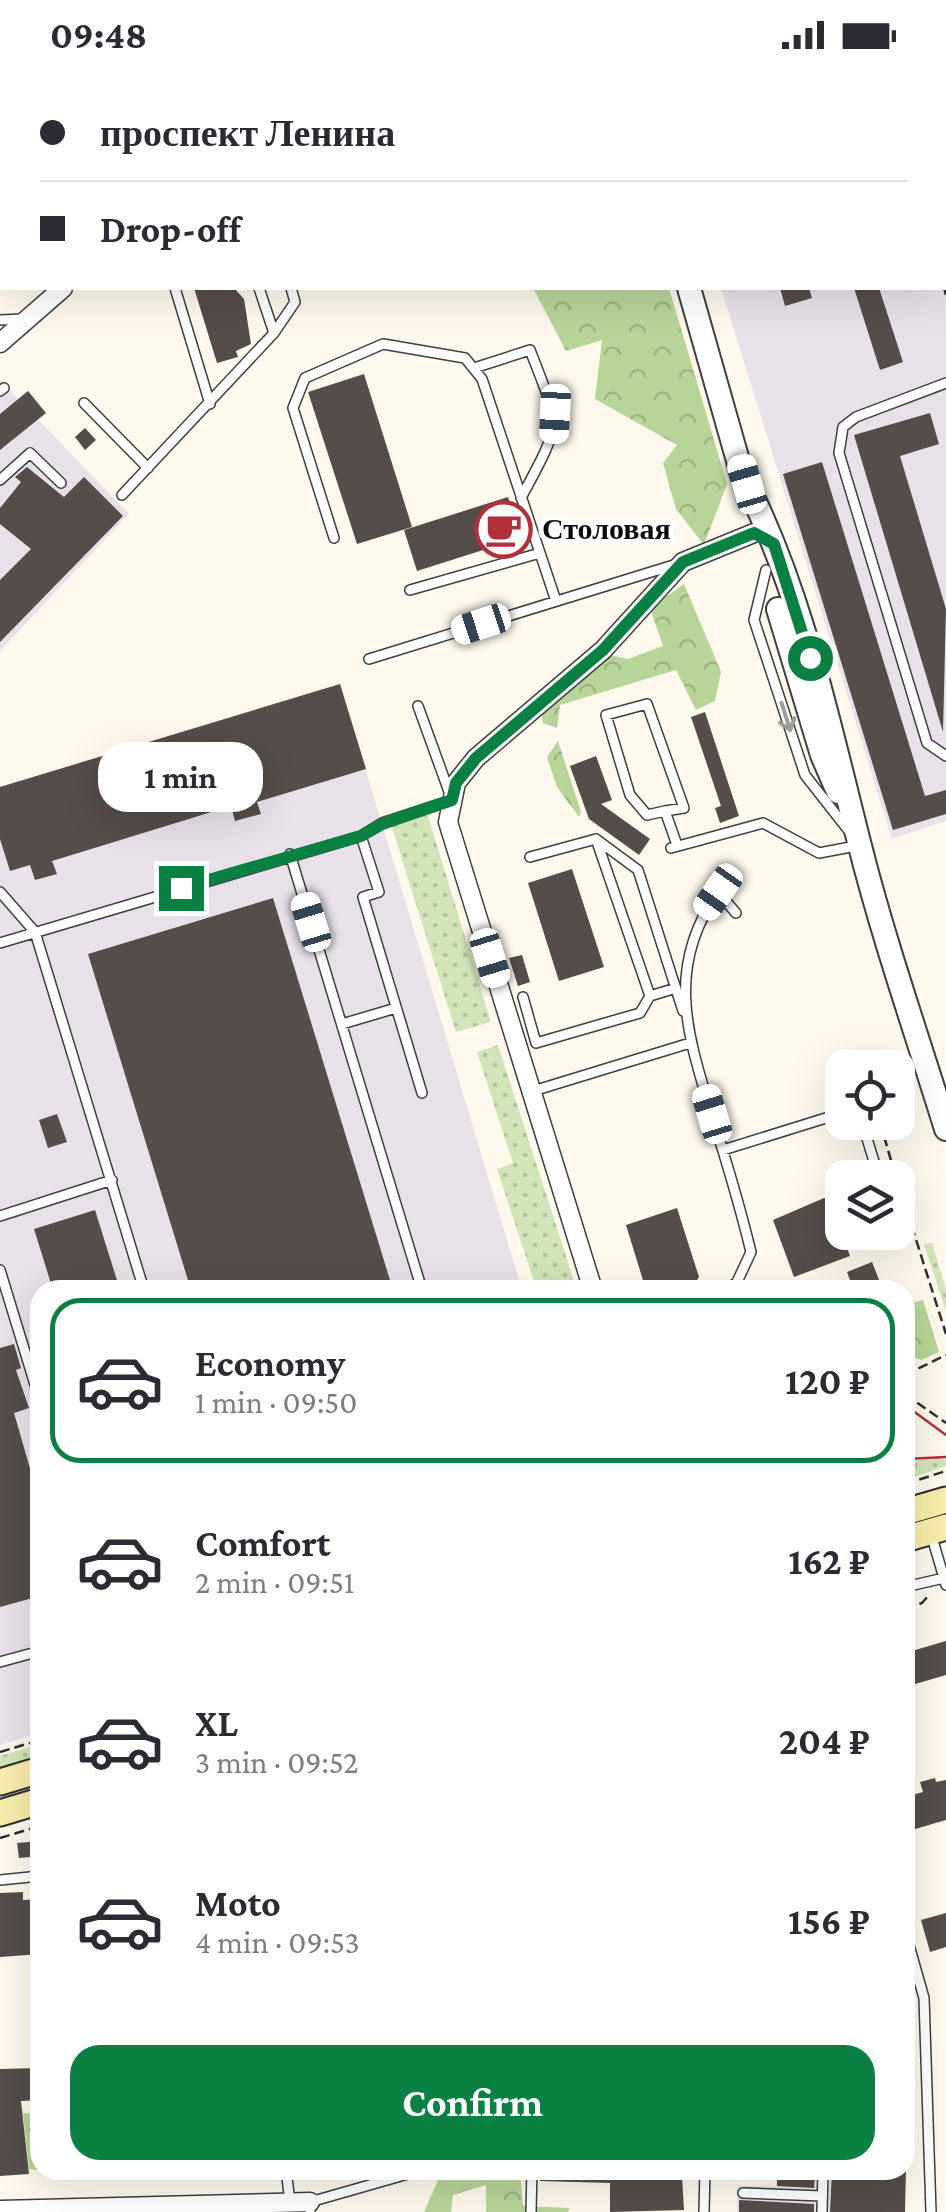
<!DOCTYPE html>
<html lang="en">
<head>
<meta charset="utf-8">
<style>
	:root { --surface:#fff; --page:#f7f7f7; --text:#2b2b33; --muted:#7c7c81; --line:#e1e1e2; --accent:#0b8043 }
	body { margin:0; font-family:"Crimson Pro",serif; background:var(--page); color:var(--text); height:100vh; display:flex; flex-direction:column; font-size:38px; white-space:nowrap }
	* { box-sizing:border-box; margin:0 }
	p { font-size:32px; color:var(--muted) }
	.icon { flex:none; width:55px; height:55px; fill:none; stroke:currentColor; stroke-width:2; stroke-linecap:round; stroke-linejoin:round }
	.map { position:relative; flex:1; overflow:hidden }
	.panel { position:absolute; left:30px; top:1210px; width:885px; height:900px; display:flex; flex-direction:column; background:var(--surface); border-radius:30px; box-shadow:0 10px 40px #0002 }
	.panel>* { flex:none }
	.top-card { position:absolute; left:0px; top:0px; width:948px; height:220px; box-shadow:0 10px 40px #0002; display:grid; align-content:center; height:220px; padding:0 40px; background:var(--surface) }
	.buttons { position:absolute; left:825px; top:980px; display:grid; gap:20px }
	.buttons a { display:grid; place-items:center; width:90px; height:90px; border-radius:20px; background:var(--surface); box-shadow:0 10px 40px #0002; font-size:50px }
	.end { position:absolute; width:45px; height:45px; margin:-22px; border:12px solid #0b8043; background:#fff; box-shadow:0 0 0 5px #fff }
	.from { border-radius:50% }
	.bubble { position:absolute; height:70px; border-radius:30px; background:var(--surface); box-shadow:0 10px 40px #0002; font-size:32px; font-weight:700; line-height:70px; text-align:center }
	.car { position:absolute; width:30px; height:60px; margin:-30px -15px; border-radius:12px; box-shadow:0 0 8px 2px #0007; background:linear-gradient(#fff 24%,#345 0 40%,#fff 0 76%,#345 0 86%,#fff 0) }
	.top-card b { display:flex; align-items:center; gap:35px; height:95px; font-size:38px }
	.top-card b+b { border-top:2px solid var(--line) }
	.top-card i { width:25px; height:25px; background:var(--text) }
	ul { padding:18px 0 0; list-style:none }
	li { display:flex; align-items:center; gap:30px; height:165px; margin:0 20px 15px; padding:0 20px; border:5px solid transparent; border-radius:30px }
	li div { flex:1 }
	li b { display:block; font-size:38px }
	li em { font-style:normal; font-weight:700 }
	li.current { border-color:var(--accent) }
	li>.icon { width:90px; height:90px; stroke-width:1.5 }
	.action { display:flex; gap:20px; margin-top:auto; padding:20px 40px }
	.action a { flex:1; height:115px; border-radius:30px; background:var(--accent); color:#fff; font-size:40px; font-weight:700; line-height:115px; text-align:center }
	.status { display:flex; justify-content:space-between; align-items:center; height:70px; padding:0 50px; background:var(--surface); direction:ltr }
	.status svg { height:28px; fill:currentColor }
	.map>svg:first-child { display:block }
</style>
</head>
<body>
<div class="status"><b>09:48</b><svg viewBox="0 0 49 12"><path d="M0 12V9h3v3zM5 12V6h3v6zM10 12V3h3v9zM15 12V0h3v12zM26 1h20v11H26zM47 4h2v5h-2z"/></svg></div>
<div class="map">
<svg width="946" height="2142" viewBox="0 0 946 2142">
	<defs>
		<pattern id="green-dots" width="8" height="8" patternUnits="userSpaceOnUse" patternTransform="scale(2.5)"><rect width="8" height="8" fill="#d2e5b9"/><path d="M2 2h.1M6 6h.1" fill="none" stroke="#b3c39e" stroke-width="1.8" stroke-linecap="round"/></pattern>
		<pattern id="forest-crowns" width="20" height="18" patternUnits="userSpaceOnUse" patternTransform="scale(2.5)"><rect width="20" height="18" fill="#b7d599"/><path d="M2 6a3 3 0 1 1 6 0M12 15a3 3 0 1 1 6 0" fill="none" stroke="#9cb683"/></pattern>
	</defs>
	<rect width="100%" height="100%" fill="#fef9ec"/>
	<path fill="#e9e1ea" d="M 0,0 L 381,0 L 382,2 L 2,2 L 0,140 Z
		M 653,0 L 946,0 L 946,751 L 892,769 L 721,218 L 945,218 L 945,2 Z
		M 0,310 L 129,444 L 0,581 Z
		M 340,614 L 522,1220 L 40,1220 L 40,1663 L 0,1675 L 0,717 Z
		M 777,2102 L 832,2104 L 831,2142 L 737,2142 L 738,2116 L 776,2116 Z"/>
	<path fill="url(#green-dots)" d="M 427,743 L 491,952 L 456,962 L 391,754 Z
		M 498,975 L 577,1220 L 537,1220 L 497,1099 L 513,1093 L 477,982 Z
		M 932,1173 L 946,1219 L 946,1242 L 924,1174 Z
		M 933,1387 L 946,1390 L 946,1396 L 914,1407 L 909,1392 Z
		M 40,1674 L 40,1686 L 0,1698 L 0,1686 Z"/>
	<path fill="url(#forest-crowns)" d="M 533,218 L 669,218 L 727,414 L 704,475 L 676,439 L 663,393 L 677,375 L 595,329 L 602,270 L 566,281 Z
		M 684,514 L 721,602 L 715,631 L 696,640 L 676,600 L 560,635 L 557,658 L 543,653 L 541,637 L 582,612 L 580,606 L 610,585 L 628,589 L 663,576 L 650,538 Z
		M 558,671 L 581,742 L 579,747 L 557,717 L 547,687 Z
		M 923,1230 L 939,1282 L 921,1290 L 905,1284 L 905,1235 Z
		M 40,2035 L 40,2058 L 34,2059 L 37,2100 L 29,2099 L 23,2043 L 35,2044 Z
		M 471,2100 L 520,2100 L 523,2136 L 569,2138 L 568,2142 L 486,2142 L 486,2115 L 453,2125 L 451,2142 L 424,2142 L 439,2108 Z"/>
	<path fill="#544d49" d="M 194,218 L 234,218 L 244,229 L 251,274 L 236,281 L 238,287 L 217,293 Z
		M 780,218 L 809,218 L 812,228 L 785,236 Z
		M 854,218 L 879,218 L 903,292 L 880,300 Z
		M 364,304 L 412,457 L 357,474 L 308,322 Z
		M 28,321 L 46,343 L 0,380 L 0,344 Z
		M 930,343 L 939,374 L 900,386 L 946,539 L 943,662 L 854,365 Z
		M 85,358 L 96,370 L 85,380 L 75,367 Z
		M 822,392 L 925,726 L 946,720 L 946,744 L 893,760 L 783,404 Z
		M 27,397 L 64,427 L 84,407 L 123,446 L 0,572 L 0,510 L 31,479 L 0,454 L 0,438 L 21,412 L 15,407 Z
		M 508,427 L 521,468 L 417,501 L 404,460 Z
		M 340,614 L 366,699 L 257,732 L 261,744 L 235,751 L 231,736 L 52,791 L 57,804 L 35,810 L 30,795 L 10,801 L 0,769 L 0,717 Z
		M 705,642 L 739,746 L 720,753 L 715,738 L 721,736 L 691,647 Z
		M 596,686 L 612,730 L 601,734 L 650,769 L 639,785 L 589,749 L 570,696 Z
		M 572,799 L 604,897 L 559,911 L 528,813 Z
		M 273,828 L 393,1220 L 191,1220 L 88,884 Z
		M 522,885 L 530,912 L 518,916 L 509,888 Z
		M 57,1044 L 67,1072 L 48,1078 L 39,1050 Z
		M 824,1128 L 836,1133 L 835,1146 L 850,1186 L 794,1207 L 773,1150 Z
		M 677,1138 L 699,1207 L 691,1220 L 646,1220 L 626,1155 Z
		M 95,1140 L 120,1220 L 53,1220 L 34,1159 Z
		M 872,1192 L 883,1220 L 854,1220 L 847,1202 Z
		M 14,1274 L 21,1298 L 16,1300 L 29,1338 L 14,1343 L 40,1433 L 40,1526 L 0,1537 L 0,1278 Z
		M 946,1571 L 946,1605 L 905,1617 L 905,1583 Z
		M 935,1708 L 936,1712 L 946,1710 L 946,1750 L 905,1762 L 905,1727 L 923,1722 L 920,1712 Z
		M 40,1771 L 40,1786 L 19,1788 L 17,1773 Z
		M 23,1822 L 23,1830 L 40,1829 L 40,1884 L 0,1887 L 0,1823 Z
		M 946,1843 L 946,1877 L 930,1882 L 921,1850 Z
		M 40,1998 L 40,2030 L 21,2031 L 29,2104 L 0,2106 L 0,1999 Z
		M 540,2100 L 682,2106 L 684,2140 L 610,2142 L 610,2113 L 540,2111 Z
		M 832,2100 L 906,2100 L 905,2142 L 830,2142 Z
		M 777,2102 L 815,2103 L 814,2118 L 777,2116 Z
		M 739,2130 L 814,2134 L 814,2142 L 739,2142 Z"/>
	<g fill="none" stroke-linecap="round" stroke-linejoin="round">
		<defs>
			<path id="service" d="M 148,0 L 149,2
				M 216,0 L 223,0
				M 911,0 L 912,2
				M 78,2 L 86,0
				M 0,26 L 2,25
				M 945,114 L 946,117
				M 175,218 L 210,334
				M 0,250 L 22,249
				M 274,263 L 295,232 L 291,218
				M 474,298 L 530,280 C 561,360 562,351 521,428
				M 946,313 L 856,347 L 843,357 L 839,383 L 927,673 L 946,686
				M 0,321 L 4,318
				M 84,333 L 148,398
				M 0,410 L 30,383 L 61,413
				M 122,425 L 274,263 L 259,218
				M 334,468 L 293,338 L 305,308 L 383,274 L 465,288 L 482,309 L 556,531
				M 766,500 L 754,550 L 805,705 L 849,761
				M 410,520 L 540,483
				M 369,589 L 677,494
				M 665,741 L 647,745 L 630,725 L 606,645 L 647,634 L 684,738 L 665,741 L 677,775
				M 361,766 L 379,822 L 363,827 L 422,1023
				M 596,769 L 638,800 L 683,941
				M 671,778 L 763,753 L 819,783 L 856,776
				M 290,784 L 422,1220
				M 530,787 L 596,769 L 650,926
				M 0,822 L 35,862 L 144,1220
				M 0,873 L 361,766 L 382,753 L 452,730 L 418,636
				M 523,927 L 536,973 L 640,943 L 650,926 L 676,918
				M 342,954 L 396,938
				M 533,1021 L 690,973
				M 862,1052 L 879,1108
				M 723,1080 L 842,1043
				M 0,1146 L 112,1110
				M 0,1200 L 40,1331
				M 727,1220 L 737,1212 L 751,1182 C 740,1137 727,1093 713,1049 C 688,966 664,899 718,822 L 736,843
				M 931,1464 L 946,1515
				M 905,1517 L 944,1508
				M 0,1592 L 40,1581
				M 0,1810 L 40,1806
				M 905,1861 L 924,1928 L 931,2142
				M 286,2100 L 290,2132
				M 743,2123 L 822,2126
				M 310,2142 L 310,2132 L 422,2100
				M 531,2142 L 532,2100
				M 704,2142 L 705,2100
				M 822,2142 L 823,2100"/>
			<path id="minor" d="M 0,273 L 63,218
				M 593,1220 L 448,752 L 456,713 L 476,688 L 603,580 L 683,492 L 754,463
				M 0,2140 L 310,2132"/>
			<path id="tertiary" d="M 626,0 L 627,2
				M 689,218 L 748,426
				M 747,415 C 803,527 829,655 860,776 C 884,871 917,965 946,1059
				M 778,539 L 822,685 L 838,722"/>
			<path id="secondary" d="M 905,1442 L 946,1430
				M 905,1469 L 946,1457
				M 0,1712 L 40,1700
				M 0,1743 L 40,1731"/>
		</defs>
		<use href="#service" stroke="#3f3f3f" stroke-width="12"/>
		<use href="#minor" stroke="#3f3f3f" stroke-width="21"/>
		<use href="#tertiary" stroke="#3f3f3f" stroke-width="26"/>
		<use href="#secondary" stroke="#2e2e2e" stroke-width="29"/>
		<path stroke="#2e2e2e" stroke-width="2.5" stroke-dasharray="10 5" stroke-linecap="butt" d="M 877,0 L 877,2
			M 944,218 L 946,225
			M 880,1052 L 896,1108
			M 898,1113 L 946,1264
			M 905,1305 L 946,1285
			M 905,1324 L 946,1353
			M 905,1414 L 946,1401
			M 905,1538 L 922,1533 L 929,1525
			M 0,1682 L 40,1670
			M 0,1768 L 40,1756"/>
		<use href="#service" stroke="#fff" stroke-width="9"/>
		<use href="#minor" stroke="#fff" stroke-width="18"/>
		<use href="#tertiary" stroke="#fff" stroke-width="22"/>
		<use href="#secondary" stroke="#f9edac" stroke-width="25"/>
		<path stroke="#b22f3b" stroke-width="2.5" d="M 905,1335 L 946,1365
			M 905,1389 L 946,1387"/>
	</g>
	<defs><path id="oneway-shaft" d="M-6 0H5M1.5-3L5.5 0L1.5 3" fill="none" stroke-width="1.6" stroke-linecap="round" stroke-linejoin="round" transform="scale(2.5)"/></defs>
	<use stroke="#9e9e9e" href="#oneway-shaft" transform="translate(786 647) rotate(72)"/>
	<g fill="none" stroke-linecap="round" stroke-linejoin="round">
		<path stroke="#0b8043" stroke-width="12" d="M 181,818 L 361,766 L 382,754 L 452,730 L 456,713 L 476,688 L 603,580 L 683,492 L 754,463 L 774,474 L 810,588"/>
	</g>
	<defs>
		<symbol id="cafe-ring" viewBox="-11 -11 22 22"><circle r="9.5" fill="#fff" stroke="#b22f3b" stroke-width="1.5"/><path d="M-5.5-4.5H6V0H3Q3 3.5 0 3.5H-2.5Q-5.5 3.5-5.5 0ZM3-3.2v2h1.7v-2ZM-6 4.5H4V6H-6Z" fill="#b22f3b"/></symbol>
	</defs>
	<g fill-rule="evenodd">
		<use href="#cafe-ring" x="472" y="428" width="63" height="63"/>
	</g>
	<g text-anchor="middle" stroke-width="10" stroke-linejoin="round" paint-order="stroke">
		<g font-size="30" font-weight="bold" fill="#0c0c0c" stroke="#fff" text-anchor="start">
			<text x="542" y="469">Столовая</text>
		</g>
	</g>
</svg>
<div class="buttons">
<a><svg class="icon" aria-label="locate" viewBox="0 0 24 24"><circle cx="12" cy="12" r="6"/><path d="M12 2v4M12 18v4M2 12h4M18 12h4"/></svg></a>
<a><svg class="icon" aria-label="layers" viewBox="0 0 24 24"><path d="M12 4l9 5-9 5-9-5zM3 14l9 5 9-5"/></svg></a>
</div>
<i class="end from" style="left:810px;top:588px"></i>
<i class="end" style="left:181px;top:818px"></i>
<div class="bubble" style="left:98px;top:672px;width:165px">1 min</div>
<i class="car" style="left:555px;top:344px;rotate:183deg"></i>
<i class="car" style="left:747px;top:414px;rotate:344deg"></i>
<i class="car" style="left:481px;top:554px;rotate:252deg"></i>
<i class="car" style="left:718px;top:822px;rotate:215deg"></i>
<i class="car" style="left:311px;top:852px;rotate:343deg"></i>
<i class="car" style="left:490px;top:888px;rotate:163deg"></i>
<i class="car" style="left:712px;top:1044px;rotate:343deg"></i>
<div class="top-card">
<b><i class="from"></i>проспект Ленина</b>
<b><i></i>Drop-off</b>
</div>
<section class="panel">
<ul>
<li class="current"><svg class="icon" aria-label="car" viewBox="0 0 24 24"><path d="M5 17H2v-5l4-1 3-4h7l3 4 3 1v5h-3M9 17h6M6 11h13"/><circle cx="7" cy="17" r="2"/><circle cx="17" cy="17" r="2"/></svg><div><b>Economy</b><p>1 min · 09:50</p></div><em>120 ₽</em></li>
<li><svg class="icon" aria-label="car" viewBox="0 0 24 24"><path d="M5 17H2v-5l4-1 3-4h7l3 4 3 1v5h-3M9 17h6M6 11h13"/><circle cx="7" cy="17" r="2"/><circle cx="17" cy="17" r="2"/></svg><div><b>Comfort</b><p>2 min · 09:51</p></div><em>162 ₽</em></li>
<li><svg class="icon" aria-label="car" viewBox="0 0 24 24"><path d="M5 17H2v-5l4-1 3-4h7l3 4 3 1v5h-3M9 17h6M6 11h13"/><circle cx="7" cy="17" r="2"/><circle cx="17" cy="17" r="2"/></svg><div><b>XL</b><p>3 min · 09:52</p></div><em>204 ₽</em></li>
<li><svg class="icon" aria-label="car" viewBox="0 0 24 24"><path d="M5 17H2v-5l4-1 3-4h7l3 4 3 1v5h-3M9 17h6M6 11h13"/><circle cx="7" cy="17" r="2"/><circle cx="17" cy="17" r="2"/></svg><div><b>Moto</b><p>4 min · 09:53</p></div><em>156 ₽</em></li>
</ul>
<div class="action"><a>Confirm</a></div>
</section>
</div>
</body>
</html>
